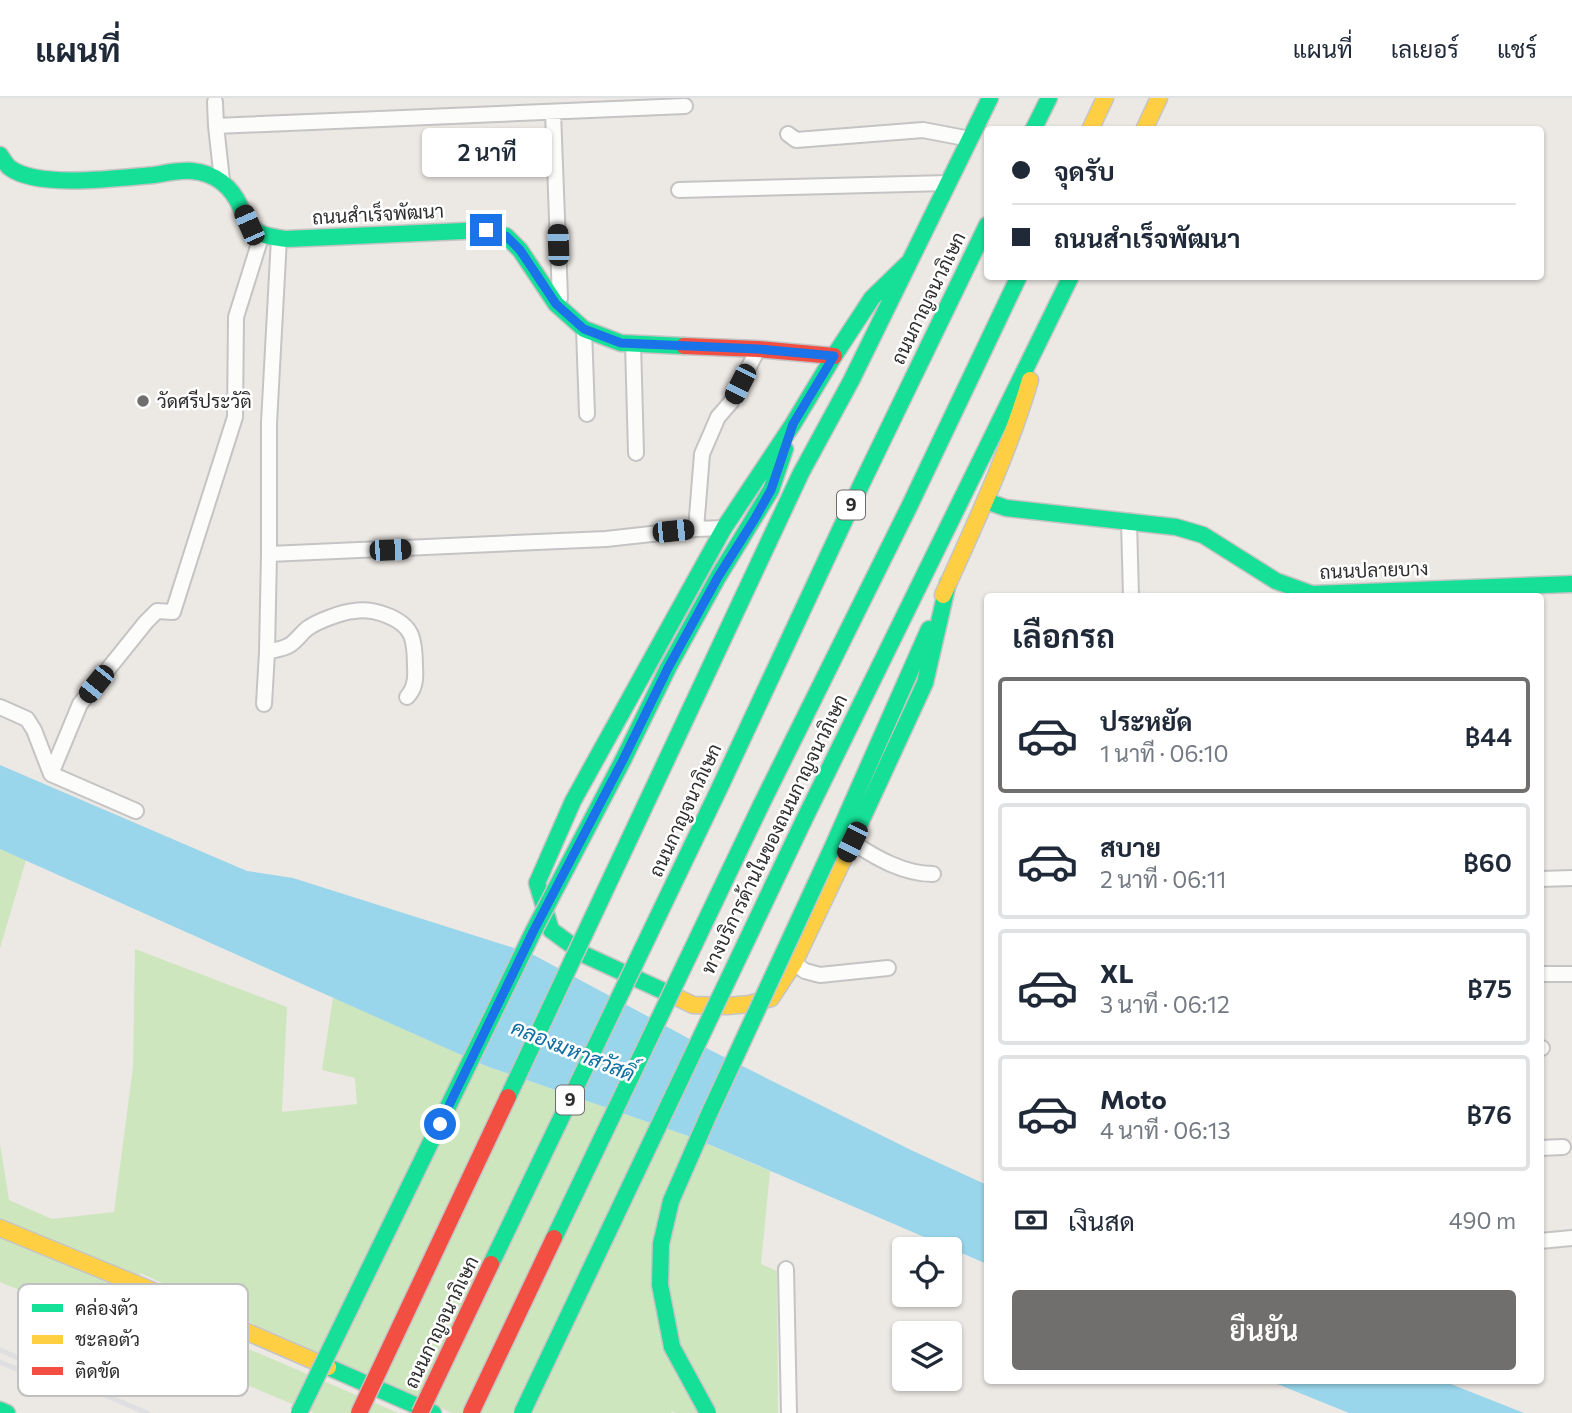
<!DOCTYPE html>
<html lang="th">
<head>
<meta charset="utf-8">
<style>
	:root { --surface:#fff; --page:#f6f6f7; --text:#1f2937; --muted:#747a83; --line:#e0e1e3; --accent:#706f6e }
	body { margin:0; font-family:Commissioner,Sarabun,sans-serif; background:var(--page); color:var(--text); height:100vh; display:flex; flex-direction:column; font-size:26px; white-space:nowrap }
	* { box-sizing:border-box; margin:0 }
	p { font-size:23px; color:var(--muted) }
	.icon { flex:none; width:38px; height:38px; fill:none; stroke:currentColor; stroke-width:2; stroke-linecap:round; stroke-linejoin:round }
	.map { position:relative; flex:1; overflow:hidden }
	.drawer { position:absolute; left:984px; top:495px; width:560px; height:791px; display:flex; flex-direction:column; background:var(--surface); border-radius:7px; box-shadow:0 2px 5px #0004 }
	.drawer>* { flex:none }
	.banner { position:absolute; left:984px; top:28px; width:560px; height:154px; border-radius:7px; box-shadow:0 2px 5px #0004; display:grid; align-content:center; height:154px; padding:0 28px; background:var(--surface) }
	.buttons { position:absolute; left:892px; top:1139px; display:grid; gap:14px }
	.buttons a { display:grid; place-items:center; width:70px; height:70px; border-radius:7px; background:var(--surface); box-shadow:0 2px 5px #0004; font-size:35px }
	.end { position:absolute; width:32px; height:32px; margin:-16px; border:9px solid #1a73e8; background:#fff; box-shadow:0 0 0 4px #fff }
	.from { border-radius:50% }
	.bubble { position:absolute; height:49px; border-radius:7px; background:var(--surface); box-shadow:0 2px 5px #0004; font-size:23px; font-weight:600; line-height:49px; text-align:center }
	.car { position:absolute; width:21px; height:42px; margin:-21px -10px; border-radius:9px; box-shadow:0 0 5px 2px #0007; background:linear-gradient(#222 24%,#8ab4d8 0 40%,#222 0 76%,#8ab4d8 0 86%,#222 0) }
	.banner b { display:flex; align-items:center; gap:24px; height:66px; font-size:26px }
	.banner b+b { border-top:2px solid var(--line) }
	.banner i { width:18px; height:18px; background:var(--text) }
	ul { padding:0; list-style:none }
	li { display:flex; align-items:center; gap:21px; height:116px; margin:0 14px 10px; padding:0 14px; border:4px solid var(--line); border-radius:7px }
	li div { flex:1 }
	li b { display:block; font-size:26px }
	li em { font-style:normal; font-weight:600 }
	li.current { border-color:var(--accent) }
	li>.icon { width:63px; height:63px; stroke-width:1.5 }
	h2 { padding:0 28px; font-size:32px; line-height:84px }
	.pay { display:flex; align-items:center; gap:18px; height:77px; padding:0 28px; font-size:26px }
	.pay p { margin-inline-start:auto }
	.button { display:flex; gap:14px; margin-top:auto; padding:14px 28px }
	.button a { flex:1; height:80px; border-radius:7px; background:var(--accent); color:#fff; font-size:28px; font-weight:600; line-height:80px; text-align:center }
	header { display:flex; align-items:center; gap:42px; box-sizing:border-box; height:98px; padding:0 35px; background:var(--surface); border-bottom:2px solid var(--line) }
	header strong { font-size:33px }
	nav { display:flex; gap:38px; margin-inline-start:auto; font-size:24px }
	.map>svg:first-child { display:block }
</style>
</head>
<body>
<header>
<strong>แผนที่</strong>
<nav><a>แผนที่</a><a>เลเยอร์</a><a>แชร์</a></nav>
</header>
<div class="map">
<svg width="1572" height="1315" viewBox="0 0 1572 1315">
	<rect width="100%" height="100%" fill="#ece8e4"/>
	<path fill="#cee6be" d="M 0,751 L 26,762 L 0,850 Z
		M 135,851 L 287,909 L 282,1014 L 357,1006 L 355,980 L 322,972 L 333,899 L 486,968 L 694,1040 L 770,1073 L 761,1166 L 777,1173 L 778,1315 L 675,1315 L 672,1313 L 671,1315 L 452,1315 L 140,1175 L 132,1201 L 398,1315 L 314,1315 L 0,1184 L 0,1046 L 9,1102 L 52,1121 L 114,1114 L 133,969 Z"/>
	<path fill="#99d6ec" d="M 0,667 L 247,773 L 293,780 L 530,855 L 712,953 L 913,1053 L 987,1087 L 987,1166 L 694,1040 L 486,968 L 0,751 Z
		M 1270,1283 L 1443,1283 L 1524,1315 L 1349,1315 Z"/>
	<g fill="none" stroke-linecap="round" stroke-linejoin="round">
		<defs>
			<path id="street" d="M 215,4 L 216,28 L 222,82
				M 553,14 L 560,200 L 556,206
				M 216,28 L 685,8
				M 788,36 L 796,42 L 923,32 L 970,41
				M 679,92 L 948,85
				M 584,231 L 587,316
				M 633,245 L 636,355
				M 1129,423 L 1131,499
				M 696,431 L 702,356 L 718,319 L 731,304 L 758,251
				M 269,456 L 606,441 L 696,431 L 724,430
				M 267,554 C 274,552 282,551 288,548 C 296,544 301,535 308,530 C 318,523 342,514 354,513 C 372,510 403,519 411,537 C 415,547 415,559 415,569 C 416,581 415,591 407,599
				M 264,606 L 267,554 L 269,456 L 269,325 L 279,140
				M 0,609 L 27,621 L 34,632 L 51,676 L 136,713
				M 51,676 L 80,606 L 146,524 L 157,513 L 173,514 L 235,319 L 236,219 L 262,136
				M 852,744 C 876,760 904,776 933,776
				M 1540,781 L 1572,780
				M 794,865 L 805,873 L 820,877 L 888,870
				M 1540,876 L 1572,876
				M 1540,950 L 1542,950
				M 1540,1050 L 1563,1049
				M 1540,1143 L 1572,1140
				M 786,1171 L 789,1315"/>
			<path id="fast" d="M 1033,32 L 1049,0
				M 0,57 C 3,61 6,67 10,70 C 39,91 119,80 154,77 C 166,75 180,72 192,73 C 215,75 232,89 241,110 C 245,118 247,127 255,132 C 264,139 276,139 286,141 L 486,132 L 506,138 L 520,152 L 556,206 L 584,231 L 621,245 L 684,248
				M 986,403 L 1006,410 L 1176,429 L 1203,437 L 1276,483 L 1312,496 L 1572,486
				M 623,662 L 668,570 L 718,479 L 771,392 L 785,351
				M 666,663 L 801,375 L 851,283 L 990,0
				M 720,689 L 861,387 L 987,127
				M 761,707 L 909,409 L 1019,178
				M 803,724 L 1071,178
				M 833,748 L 929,531
				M 845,758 L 925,585 L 948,485
				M 672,897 L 585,857 L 551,832 L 537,785 L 573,703 L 724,430 L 793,326 L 834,258 L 872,200 L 908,165
				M 328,1269 L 433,1315
				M 0,1312 L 7,1315"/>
			<path id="slow" d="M 1090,32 L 1105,0
				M 1144,32 L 1159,0
				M 943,497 C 975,426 1008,357 1030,282
				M 672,897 L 693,907 L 727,908 L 750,906 L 771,900 L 794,865 L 845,758
				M 0,1130 L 146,1190 L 328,1269"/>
			<path id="jam" d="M 684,248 L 758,251 L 834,258"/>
		</defs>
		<use href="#street" stroke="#c5c4c5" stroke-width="18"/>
		<use href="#fast" stroke="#c5c4c5" stroke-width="19"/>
		<use href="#slow" stroke="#c5c4c5" stroke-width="19"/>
		<use href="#jam" stroke="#c5c4c5" stroke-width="19"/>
		<use href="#street" stroke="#fcfcfb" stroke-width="14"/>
		<use href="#fast" stroke="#16e098" stroke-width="16"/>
		<use href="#slow" stroke="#ffcf43" stroke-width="16"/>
		<use href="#jam" stroke="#f24e42" stroke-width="16"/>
		<path stroke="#dfdfe1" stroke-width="5" d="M 0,1252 L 147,1315
			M 0,1264 L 48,1284"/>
		<defs>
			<path id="fast-bridge" d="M 508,999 L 666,663
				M 554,1140 L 761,707
				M 491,1166 L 720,689
				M 299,1315 L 533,834 L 623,662
				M 522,1315 L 803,724
				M 708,1315 L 672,1249 L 660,1187 L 661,1146 L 671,1103 L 709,1016 L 833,748"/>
			<path id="jam-bridge" d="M 359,1315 L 508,999
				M 420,1315 L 491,1166
				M 471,1315 L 554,1140"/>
		</defs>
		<use href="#fast-bridge" stroke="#c5c4c5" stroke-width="19" stroke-linecap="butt"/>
		<use href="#jam-bridge" stroke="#c5c4c5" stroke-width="19" stroke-linecap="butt"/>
		<use href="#fast-bridge" stroke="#16e098" stroke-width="16"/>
		<use href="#jam-bridge" stroke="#f24e42" stroke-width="16"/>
	</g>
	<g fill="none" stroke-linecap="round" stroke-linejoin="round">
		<path stroke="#1a73e8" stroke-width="9" d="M 440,1026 L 533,834 L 623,662 L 668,570 L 718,479 L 754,422 L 771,392 L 793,326 L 834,258 L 758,251 L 621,245 L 584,231 L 556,206 L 520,152 L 506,138 L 486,132"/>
	</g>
	<circle fill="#706f6e" stroke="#fff" stroke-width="2.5" cx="143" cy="303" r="7"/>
	<g text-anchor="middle" stroke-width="5" stroke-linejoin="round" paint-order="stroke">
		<g fill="#fff" stroke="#6d6d6d" stroke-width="2">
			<rect x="837" y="392.5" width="28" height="29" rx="5"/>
			<rect x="556" y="987.5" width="28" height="29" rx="5"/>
		</g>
		<g font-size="18" font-weight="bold" fill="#2e2e2e">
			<text x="851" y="413">9</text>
			<text x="570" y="1008">9</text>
		</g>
		<g font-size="19" fill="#2e2e2e" stroke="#fff">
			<text transform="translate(378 116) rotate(-3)" y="7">ถนนสำเร็จพัฒนา</text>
			<text transform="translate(928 200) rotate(-64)" y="7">ถนนกาญจนาภิเษก</text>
			<text transform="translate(1374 472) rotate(-2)" y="7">ถนนปลายบาง</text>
			<text transform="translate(685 712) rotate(-65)" y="7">ถนนกาญจนาภิเษก</text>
			<text transform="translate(774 736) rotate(-64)" y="7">ทางบริการด้านในของถนนกาญจนาภิเษก</text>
			<text transform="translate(441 1224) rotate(-64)" y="7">ถนนกาญจนาภิเษก</text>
		</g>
		<g font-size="19" fill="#2e2e2e" stroke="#fff" text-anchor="start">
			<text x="157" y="310">วัดศรีประวัติ</text>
		</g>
		<g font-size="21" font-style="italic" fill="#0d6fa3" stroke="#fff">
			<text transform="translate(573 953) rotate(22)" y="7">คลองมหาสวัสดิ์</text>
		</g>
	</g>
	<rect x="18" y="1186" width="230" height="112" rx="10" fill="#fff" stroke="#c0c0c0" stroke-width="2"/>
	<rect x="32" y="1206" width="31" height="8" fill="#16e098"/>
	<rect x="32" y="1237" width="31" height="9" fill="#ffcf43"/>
	<rect x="32" y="1269" width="31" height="8" fill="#f24e42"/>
	<g font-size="19" fill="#2e2e2e">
		<text x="75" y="1217">คล่องตัว</text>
		<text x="75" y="1248">ชะลอตัว</text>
		<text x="75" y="1280">ติดขัด</text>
	</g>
</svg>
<div class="buttons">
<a><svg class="icon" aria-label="locate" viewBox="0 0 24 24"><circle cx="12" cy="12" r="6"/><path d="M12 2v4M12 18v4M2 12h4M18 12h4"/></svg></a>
<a><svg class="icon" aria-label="layers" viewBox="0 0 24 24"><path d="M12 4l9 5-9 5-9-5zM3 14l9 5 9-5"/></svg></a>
</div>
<i class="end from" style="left:440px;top:1026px"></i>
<i class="end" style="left:486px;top:132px"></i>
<div class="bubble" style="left:422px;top:30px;width:130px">2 นาที</div>
<i class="car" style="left:249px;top:127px;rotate:336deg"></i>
<i class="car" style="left:558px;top:147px;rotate:358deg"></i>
<i class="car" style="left:740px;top:286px;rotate:207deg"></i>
<i class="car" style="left:673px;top:433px;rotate:84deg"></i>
<i class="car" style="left:390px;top:452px;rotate:88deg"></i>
<i class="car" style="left:96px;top:586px;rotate:219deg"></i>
<i class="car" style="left:852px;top:744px;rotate:206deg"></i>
<div class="banner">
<b><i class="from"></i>จุดรับ</b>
<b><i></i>ถนนสำเร็จพัฒนา</b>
</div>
<section class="drawer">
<h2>เลือกรถ</h2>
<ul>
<li class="current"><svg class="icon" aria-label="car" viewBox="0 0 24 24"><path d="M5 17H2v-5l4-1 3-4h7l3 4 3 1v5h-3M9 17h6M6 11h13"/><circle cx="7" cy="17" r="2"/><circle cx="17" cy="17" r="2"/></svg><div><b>ประหยัด</b><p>1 นาที · 06:10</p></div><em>฿44</em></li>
<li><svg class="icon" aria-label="car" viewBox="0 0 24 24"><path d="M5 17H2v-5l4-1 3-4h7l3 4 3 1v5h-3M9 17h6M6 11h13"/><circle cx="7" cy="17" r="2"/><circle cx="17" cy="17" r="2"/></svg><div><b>สบาย</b><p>2 นาที · 06:11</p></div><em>฿60</em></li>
<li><svg class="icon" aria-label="car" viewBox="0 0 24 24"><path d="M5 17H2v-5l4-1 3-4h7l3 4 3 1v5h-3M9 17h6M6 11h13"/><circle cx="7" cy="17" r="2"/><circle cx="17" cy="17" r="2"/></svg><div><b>XL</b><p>3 นาที · 06:12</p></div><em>฿75</em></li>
<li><svg class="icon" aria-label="car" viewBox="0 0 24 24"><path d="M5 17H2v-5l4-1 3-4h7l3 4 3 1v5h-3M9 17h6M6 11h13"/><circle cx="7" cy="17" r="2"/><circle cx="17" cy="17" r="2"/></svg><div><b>Moto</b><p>4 นาที · 06:13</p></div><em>฿76</em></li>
</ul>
<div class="pay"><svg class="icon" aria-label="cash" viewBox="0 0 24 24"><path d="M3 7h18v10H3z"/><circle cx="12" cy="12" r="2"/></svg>เงินสด<p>490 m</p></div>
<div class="button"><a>ยืนยัน</a></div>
</section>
</div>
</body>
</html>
